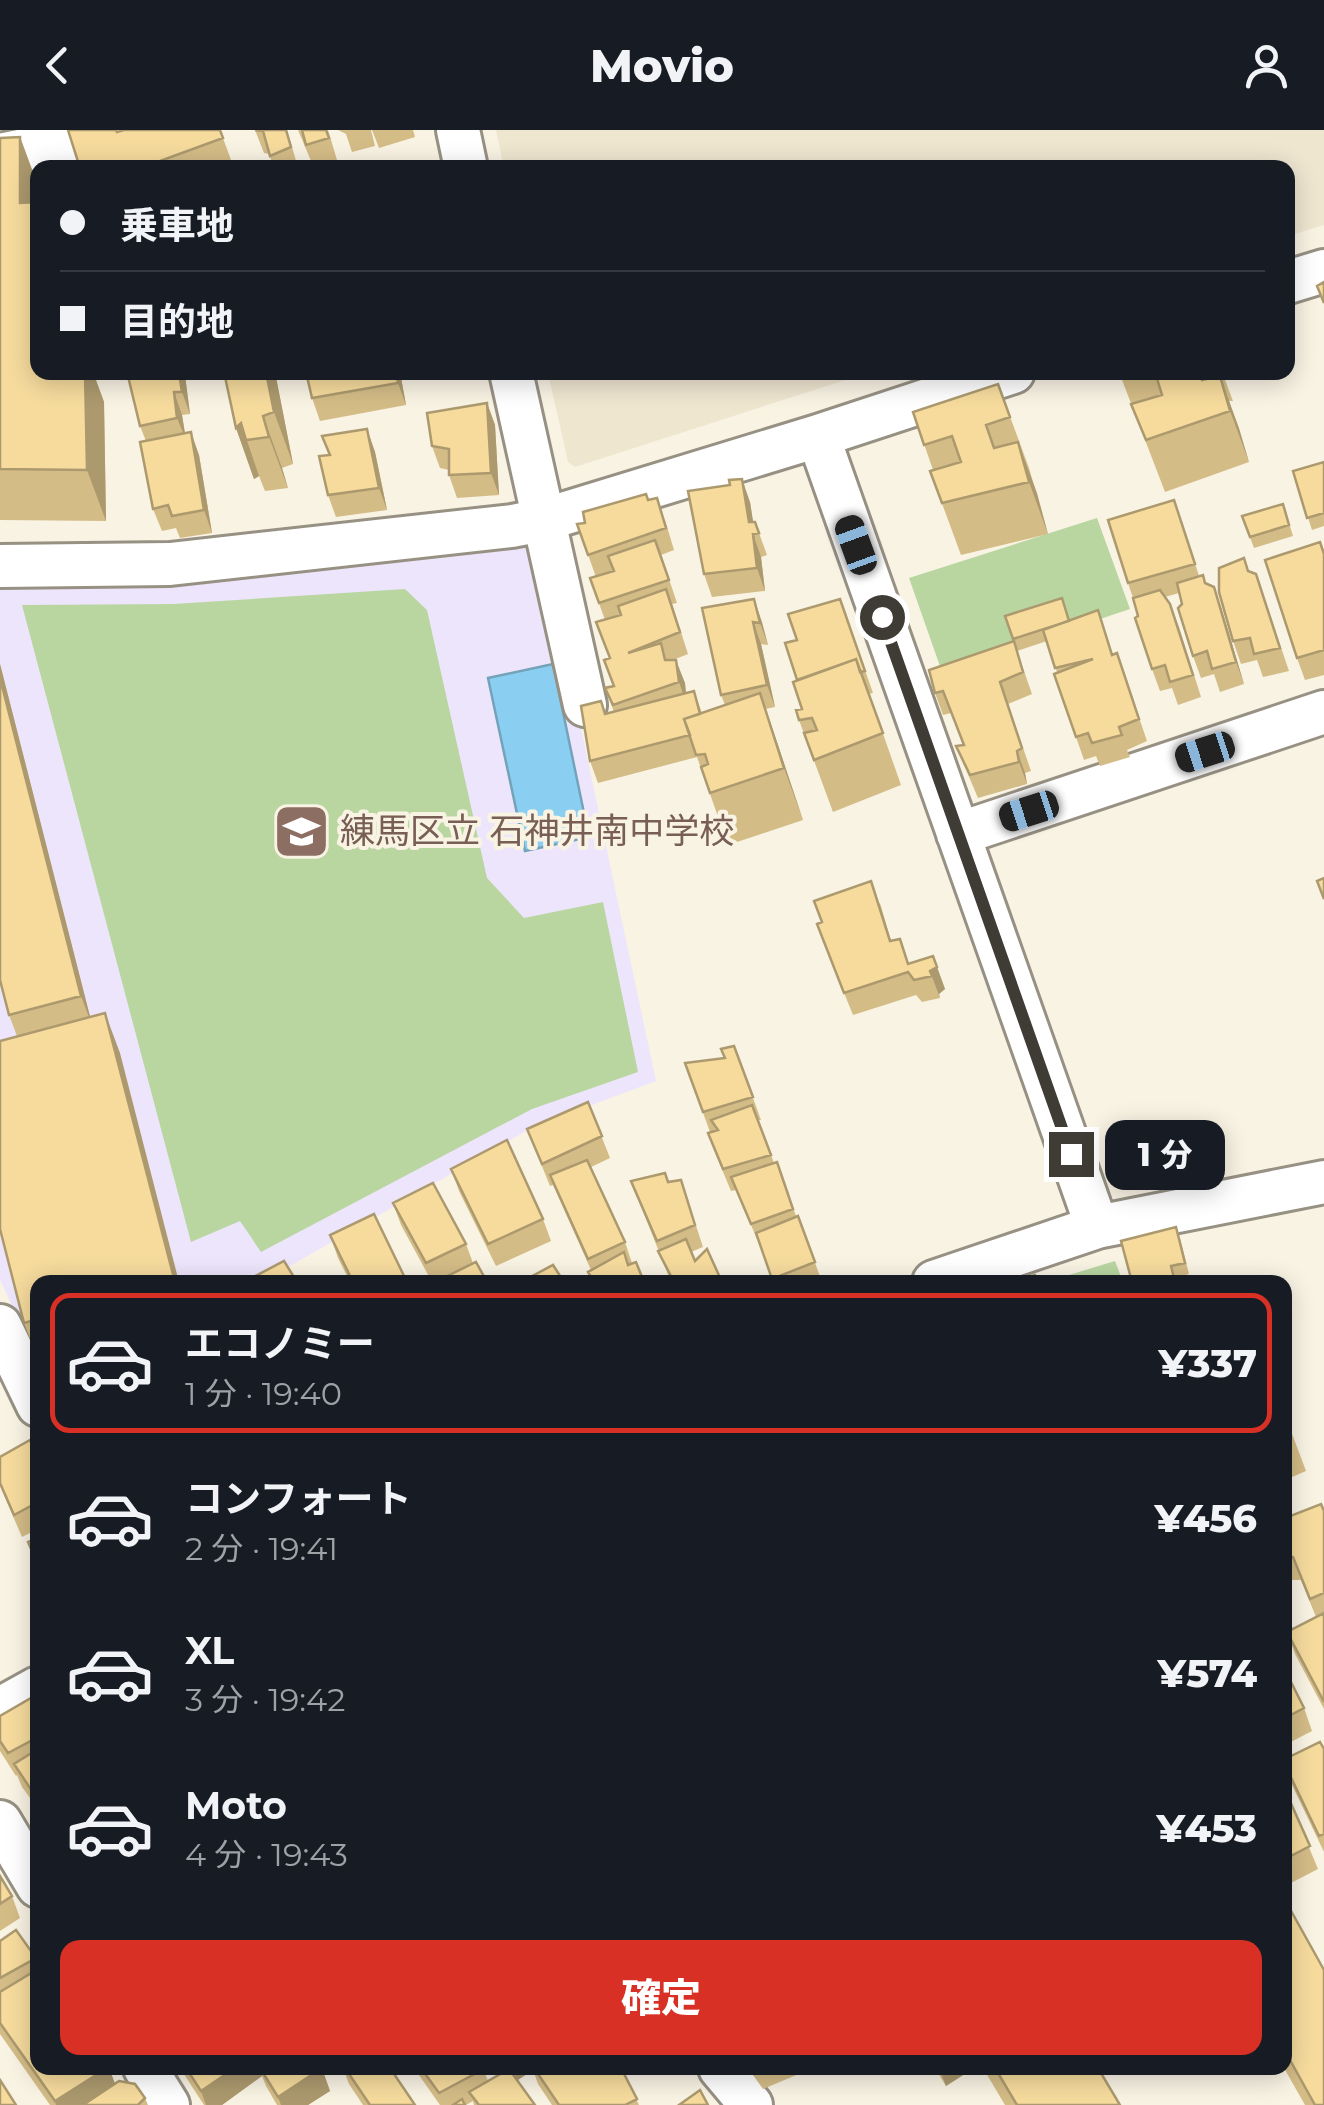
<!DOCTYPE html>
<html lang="ja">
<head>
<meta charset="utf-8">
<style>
	:root { --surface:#171b24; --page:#242831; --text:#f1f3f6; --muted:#9ea1a6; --line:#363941; --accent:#d93025 }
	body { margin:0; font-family:Montserrat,"Noto Sans JP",sans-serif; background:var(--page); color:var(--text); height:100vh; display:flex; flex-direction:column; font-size:38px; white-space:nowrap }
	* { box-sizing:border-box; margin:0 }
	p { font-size:32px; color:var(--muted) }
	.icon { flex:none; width:55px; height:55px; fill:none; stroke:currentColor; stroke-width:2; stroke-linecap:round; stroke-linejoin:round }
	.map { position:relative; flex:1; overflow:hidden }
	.side { position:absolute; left:30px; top:1145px; width:1262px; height:800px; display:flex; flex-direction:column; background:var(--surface); border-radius:20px; box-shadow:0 5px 25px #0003 }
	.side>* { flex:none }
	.hud { position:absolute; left:30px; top:30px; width:1265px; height:220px; border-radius:20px; box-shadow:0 5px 25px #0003; display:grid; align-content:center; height:220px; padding:0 30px; background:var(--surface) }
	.end { position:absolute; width:45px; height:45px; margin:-22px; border:12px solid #3f3c36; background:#fff; box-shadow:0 0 0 5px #fff }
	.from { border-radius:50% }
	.bubble { position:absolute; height:70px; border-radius:20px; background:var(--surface); box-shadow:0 5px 25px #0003; font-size:32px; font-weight:800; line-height:70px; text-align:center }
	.car { position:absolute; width:30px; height:60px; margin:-30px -15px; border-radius:12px; box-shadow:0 0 8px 2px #0007; background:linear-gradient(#222 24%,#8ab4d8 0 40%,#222 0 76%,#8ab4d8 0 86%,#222 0) }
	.hud b { display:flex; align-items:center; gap:35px; height:95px; font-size:38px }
	.hud b+b { border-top:2px solid var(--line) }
	.hud i { width:25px; height:25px; background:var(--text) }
	ul { padding:18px 0 0; list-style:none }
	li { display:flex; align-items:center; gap:30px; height:140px; margin:0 20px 15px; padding:0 10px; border:5px solid transparent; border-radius:20px }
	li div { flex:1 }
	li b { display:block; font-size:38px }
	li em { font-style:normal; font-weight:800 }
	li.on { border-color:var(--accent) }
	li>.icon { width:90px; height:90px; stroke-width:1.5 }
	.button { display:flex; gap:20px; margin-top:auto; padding:20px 30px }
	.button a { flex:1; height:115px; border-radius:20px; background:var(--accent); color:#fff; font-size:40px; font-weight:800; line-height:115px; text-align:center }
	header { display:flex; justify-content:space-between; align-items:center; height:130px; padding:0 30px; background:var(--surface); font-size:45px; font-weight:800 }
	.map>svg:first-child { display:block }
</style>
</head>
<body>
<header><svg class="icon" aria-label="back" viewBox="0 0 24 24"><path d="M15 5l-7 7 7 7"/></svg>Movio<svg class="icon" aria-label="person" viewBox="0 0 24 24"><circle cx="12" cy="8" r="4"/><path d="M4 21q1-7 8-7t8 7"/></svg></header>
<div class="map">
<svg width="1324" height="1975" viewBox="0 0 1324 1975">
	<rect width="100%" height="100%" fill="#f9f3e4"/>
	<path fill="#efe6d0" d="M 496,0 L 1324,0 L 1324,95 L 1288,106 L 1288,38 L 504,38 Z
		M 548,243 L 548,242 L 867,243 L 575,337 L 568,332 Z"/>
	<path fill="#ede5fb" d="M 541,410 L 656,951 L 533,997 L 262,1152 L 38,1152 L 37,1228 L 0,1150 L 0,452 Z"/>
	<path fill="#b9d6a1" d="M 1097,388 L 1130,479 L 942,542 L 909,448 Z
		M 405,459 L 427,480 L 487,748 L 524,788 L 603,772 L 638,942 L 532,979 L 261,1122 L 240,1091 L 191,1112 L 22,475 L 174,474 Z
		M 1115,1131 L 1123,1152 L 1046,1152 Z"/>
	<path fill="#8acff1" stroke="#74a3b9" stroke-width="2.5" d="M 553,534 L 589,707 L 525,721 L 488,548 Z"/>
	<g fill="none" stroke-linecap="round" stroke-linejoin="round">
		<defs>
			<path id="street" d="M 458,0 L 466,38
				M 0,25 L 122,0
				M 1288,152 L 1324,141
				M 511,242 L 585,575
				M 818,306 L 1097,1097
				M 0,436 L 170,434 L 512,396 L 543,390 L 818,306 L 1013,242
				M 958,704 L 1324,582
				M 934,1152 L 1097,1097 L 1324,1052
				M 0,1196 L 38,1275
				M 0,1579 L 38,1558
				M 0,1692 L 38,1756
				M 145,1938 L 168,1975
				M 720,1938 L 751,1975"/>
		</defs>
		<use href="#street" stroke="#979184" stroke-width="48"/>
		<use href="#street" stroke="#fff" stroke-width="42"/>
	</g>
	<path fill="#d4bc87" d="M 220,0 L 234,38 L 80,38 L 117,2 Z
		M 255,0 L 287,0 L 297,34 L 274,38 L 269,24 L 264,23 Z
		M 298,0 L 328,0 L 337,30 L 314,38 Z
		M 338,0 L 371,0 L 375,16 L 352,22 L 346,4 Z
		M 372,0 L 413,0 L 415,7 L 379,18 Z
		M 20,7 L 38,56 L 38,242 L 93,242 L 104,272 L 106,391 L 0,390 L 0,8 Z
		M 275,242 L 293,334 L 282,338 L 288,358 L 265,361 L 259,346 L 254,349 L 236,298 Z
		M 400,242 L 406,275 L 320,291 L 312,268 Z
		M 1119,242 L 1222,242 L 1233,271 L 1229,271 L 1249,332 L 1165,362 Z
		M 185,245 L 190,284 L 182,285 L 185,303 L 199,325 L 212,403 L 180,408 L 176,398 L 162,401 L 153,379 L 146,311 L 140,296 Z
		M 998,254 L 1029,338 L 1048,404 L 961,425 L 930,341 L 933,340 L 913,282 Z
		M 487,273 L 495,295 L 499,365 L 457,368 L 449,345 L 449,340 L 440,338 L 432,316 Z
		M 367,299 L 375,322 L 387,380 L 336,387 L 328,365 L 329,325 L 322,306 Z
		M 1324,332 L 1324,396 L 1312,400 L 1293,341 Z
		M 648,370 L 665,390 L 674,420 L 661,425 L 677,473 L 672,474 L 688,524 L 673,530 L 685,553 L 686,563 L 694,561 L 702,583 L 725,575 L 721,565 L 754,469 L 768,515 L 761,514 L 775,577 L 765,579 L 803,690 L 728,715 L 697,627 L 598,653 L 590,631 L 601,571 L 606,584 L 614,582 L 605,558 L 613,556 L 605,490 L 590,448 L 596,447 L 577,394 L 585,393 Z
		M 750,372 L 753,392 L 755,392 L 767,425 L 761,427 L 765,461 L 712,467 L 704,444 Z
		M 1283,374 L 1293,406 L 1254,418 L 1242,386 Z
		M 1182,392 L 1199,446 L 1203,445 L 1206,454 L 1214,457 L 1244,554 L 1220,562 L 1214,544 L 1201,548 L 1193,526 L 1179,463 L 1165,467 L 1170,474 L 1179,497 L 1201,567 L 1178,575 L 1172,558 L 1160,561 L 1152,539 L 1133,468 L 1128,453 Z
		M 1324,423 L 1324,545 L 1305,550 L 1297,528 Z
		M 1244,428 L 1249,442 L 1264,467 L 1289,541 L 1263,547 L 1257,530 L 1241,534 L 1233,511 Z
		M 840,469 L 873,563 L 869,564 L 901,655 L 833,682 L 799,590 L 802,579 L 797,550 L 797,510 Z
		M 1070,490 L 1106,503 L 1113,525 L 1125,546 L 1147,611 L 1127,620 L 1130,627 L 1100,636 L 1096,626 L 1084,630 L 1054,544 L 1057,542 L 1047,511 L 1017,521 L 1032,564 L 1008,574 L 1031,641 L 1025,643 L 1027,654 L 978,668 L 956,616 L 963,615 L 951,583 L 943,585 L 935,563 L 1013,511 L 1013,509 Z
		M 0,534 L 90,887 L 120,923 L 38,1152 L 38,1229 L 24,1193 L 17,906 L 9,885 Z
		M 880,773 L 891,811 L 909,834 L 933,826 L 945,859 L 939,864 L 940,868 L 922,872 L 916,865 L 853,885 L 825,816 Z
		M 734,916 L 761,990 L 758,990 L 774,1033 L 777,1032 L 796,1086 L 798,1086 L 822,1152 L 774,1152 L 760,1116 L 736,1060 L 731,1061 L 716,1025 L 708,1003 L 710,1002 L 685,933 L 725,928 Z
		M 588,972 L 610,1028 L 591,1037 L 625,1112 L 632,1133 L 644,1152 L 592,1152 L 588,1142 L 591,1140 L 553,1055 L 550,1056 L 527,999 Z
		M 451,1039 L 543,1089 L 551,1111 L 496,1136 L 459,1061 Z
		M 681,1050 L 703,1117 L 691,1122 L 695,1131 L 722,1152 L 671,1152 L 631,1051 L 669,1052 Z
		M 393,1073 L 466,1114 L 473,1133 L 487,1152 L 432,1152 L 401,1095 Z
		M 330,1105 L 405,1148 L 407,1152 L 350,1152 L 338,1128 Z
		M 1180,1108 L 1189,1144 L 1176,1148 L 1177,1152 L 1132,1152 Z
		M 1285,1285 L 1306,1341 L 1285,1350 Z
		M 0,1327 L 38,1329 L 38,1399 L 22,1407 L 0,1356 Z
		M 1324,1381 L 1324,1579 L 1295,1524 L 1289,1508 L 1285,1509 L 1285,1479 L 1293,1499 L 1316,1487 L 1301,1450 L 1288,1450 L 1285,1444 L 1285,1388 Z
		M 1285,1532 L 1292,1555 L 1304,1578 L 1312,1601 L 1285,1615 Z
		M 38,1564 L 38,1679 L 22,1657 L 17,1645 L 16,1646 L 0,1621 L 0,1586 Z
		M 1324,1619 L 1324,1722 L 1291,1653 L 1285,1636 Z
		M 1285,1660 L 1318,1739 L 1289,1754 L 1285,1747 Z
		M 0,1746 L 12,1766 L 20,1788 L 0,1801 Z
		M 1285,1770 L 1324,1975 L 1305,1975 L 1284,1938 Z
		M 0,1811 L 36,1828 L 38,1832 L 38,1938 L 109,1938 L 115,1954 L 145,1968 L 148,1975 L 50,1975 L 0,1904 Z
		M 180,1938 L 321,1938 L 330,1961 L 308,1975 L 277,1975 L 266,1956 L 262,1946 L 222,1975 L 204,1975 Z
		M 343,1938 L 390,1938 L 415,1975 L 363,1975 L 349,1954 Z
		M 414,1938 L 483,1938 L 488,1951 L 499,1944 L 495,1938 L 621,1938 L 639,1975 L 552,1975 L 538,1954 L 533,1940 L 517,1950 L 535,1975 L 474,1975 L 473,1971 L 466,1975 L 440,1975 Z
		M 748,1938 L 813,1938 L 763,1959 Z
		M 935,1938 L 974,1938 L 946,1956 Z
		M 983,1938 L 1098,1938 L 1120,1975 L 1005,1975 Z"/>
	<path fill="#ac996e" d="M 20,7 L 38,56 L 38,122 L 20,73 Z
		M 85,242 L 93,242 L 104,272 L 106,391 L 87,340 Z
		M 179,242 L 184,242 L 185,245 L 190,284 L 182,262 Z
		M 266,242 L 275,242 L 293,334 L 274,282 Z
		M 396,242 L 400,242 L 406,275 L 398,253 Z
		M 1220,246 L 1239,298 L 1249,332 L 1230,281 Z
		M 174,262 L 182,285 L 186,310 L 177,288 Z
		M 487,273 L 495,295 L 499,365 L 491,343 Z
		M 263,286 L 282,338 L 288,358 L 269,307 Z
		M 241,293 L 259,346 L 254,349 L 236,298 Z
		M 367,299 L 375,322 L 387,380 L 379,358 Z
		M 191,302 L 199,325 L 212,403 L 204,380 Z
		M 1018,312 L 1037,363 L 1048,404 L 1029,352 Z
		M 742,349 L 750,372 L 755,404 L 749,392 Z
		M 753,404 L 761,427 L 765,461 L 757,438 Z
		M 1214,457 L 1222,480 L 1244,554 L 1236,532 Z
		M 754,469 L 762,492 L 768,515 L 760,493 Z
		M 753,492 L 761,514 L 775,577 L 767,555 Z
		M 676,530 L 685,553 L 687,575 L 679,552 Z
		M 0,534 L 93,898 L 81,866 L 0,548 Z
		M 760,563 L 778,615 L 803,690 L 784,638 Z
		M 1017,621 L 1025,643 L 1027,654 L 1019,632 Z
		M 937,837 L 945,859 L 939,864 L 940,868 L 930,841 Z
		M 105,883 L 120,923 L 179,1152 L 175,1152 Z
		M 109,1938 L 117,1959 L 92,1975 L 56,1975 L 55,1971 Z
		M 235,1938 L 259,1938 L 262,1946 L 222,1975 L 206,1975 L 201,1961 Z
		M 322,1938 L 330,1961 L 308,1975 L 281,1975 L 278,1967 Z
		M 510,1938 L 532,1938 L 533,1940 L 515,1952 Z
		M 939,1938 L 974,1938 L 946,1956 Z"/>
	<path fill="#f6db9d" stroke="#ac996e" stroke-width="2.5" d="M 68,0 L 116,0 L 117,2 L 124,0 L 220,0 L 223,8 L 141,38 L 80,38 Z
		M 255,0 L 286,0 L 291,17 L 270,26 L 263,1 Z
		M 302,0 L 326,0 L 329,8 L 306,15 Z
		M 20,7 L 20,73 L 38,72 L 38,242 L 85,242 L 87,340 L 0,339 L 0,8 Z
		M 302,34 L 302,38 L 278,38 Z
		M 1324,152 L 1324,173 L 1317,156 Z
		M 127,242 L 179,242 L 182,262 L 174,262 L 177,288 L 140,296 Z
		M 224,242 L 266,242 L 274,282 L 263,286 L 269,307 L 246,310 L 241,293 L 236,298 Z
		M 306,242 L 396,242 L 398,253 L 312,268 Z
		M 1121,242 L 1142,242 L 1123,247 Z
		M 1155,242 L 1200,242 L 1202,250 L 1220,246 L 1230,281 L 1146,310 L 1131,274 L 1162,265 Z
		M 998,254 L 1010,287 L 986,295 L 994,318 L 1018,312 L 1029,352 L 942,373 L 930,341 L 961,332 L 952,306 L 924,315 L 913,282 Z
		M 487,273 L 491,343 L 449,345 L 449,319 L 432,316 L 427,283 Z
		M 367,299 L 379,358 L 328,365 L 319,326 L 330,325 L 322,306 Z
		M 191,302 L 204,380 L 172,386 L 168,375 L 153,379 L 140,312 Z
		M 1324,332 L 1324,383 L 1307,388 L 1293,341 Z
		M 742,349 L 749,392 L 755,392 L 759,403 L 753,404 L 757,438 L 704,444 L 688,361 L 730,355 L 729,350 Z
		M 646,364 L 648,370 L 657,368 L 666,398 L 588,425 L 577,394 L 585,393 L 583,382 Z
		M 1174,370 L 1195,434 L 1128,453 L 1108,390 Z
		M 1283,374 L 1289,395 L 1250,407 L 1242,386 Z
		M 655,410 L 669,450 L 599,473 L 590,448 L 614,441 L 608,426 Z
		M 1320,412 L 1324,424 L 1324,520 L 1297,528 L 1265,430 Z
		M 1244,428 L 1248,441 L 1256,444 L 1280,518 L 1254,524 L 1250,508 L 1233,511 L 1219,462 L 1219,438 Z
		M 1203,445 L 1205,453 L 1214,457 L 1236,532 L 1212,539 L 1207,521 L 1193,526 L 1178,478 L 1182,474 L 1177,453 Z
		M 666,459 L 680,502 L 628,523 L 661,513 L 665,530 L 676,530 L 679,552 L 613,575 L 605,558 L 614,556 L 604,530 L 610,528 L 596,492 L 621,485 L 618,476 Z
		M 1160,460 L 1170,474 L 1193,545 L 1170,552 L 1165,535 L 1152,539 L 1135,488 L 1138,486 L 1133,468 Z
		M 1062,468 L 1069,491 L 1013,509 L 1005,486 Z
		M 754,469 L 760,493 L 753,492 L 767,555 L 721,565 L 702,478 Z
		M 840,469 L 865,541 L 860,542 L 856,529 L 797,550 L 785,513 L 797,510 L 788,484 Z
		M 1098,480 L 1112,525 L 1117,523 L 1139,589 L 1119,597 L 1122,605 L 1092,613 L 1088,603 L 1076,607 L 1054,544 L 1093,529 L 1055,538 L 1043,500 Z
		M 1014,511 L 1023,542 L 1000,552 L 1022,618 L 1017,621 L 1019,632 L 970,645 L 956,616 L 964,615 L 943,561 L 935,563 L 929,540 Z
		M 856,529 L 883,603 L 814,630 L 804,603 L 817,600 L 812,588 L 799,590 L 796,580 L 802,579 L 793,552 Z
		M 0,548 L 81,866 L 9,885 L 0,850 Z
		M 694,561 L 700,584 L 684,589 L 690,605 L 590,631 L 581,576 L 601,571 L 605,584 Z
		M 760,563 L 784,638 L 710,663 L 701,637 L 708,634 L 705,624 L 696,625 L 684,589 Z
		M 1324,748 L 1324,769 L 1317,751 Z
		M 871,751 L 890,811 L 900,809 L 908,834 L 933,826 L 937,837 L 930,841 L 932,846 L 914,850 L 908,842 L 844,863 L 817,794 L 822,792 L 814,771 Z
		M 105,883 L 175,1152 L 38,1152 L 38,1189 L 24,1193 L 0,1099 L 0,911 Z
		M 734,916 L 753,967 L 703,982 L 685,933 L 725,928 L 721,919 Z
		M 588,972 L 602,1006 L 542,1034 L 527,999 Z
		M 752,975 L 771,1025 L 723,1039 L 708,1003 L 718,1000 L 711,990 Z
		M 507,1010 L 543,1089 L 488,1114 L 451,1039 Z
		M 587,1030 L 625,1112 L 588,1129 L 550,1045 Z
		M 777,1032 L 793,1079 L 751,1094 L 731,1047 Z
		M 665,1043 L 668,1052 L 681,1050 L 695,1095 L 657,1111 L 631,1051 Z
		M 433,1053 L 466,1114 L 426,1133 L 393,1073 Z
		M 374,1084 L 405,1148 L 395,1152 L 353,1152 L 330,1105 Z
		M 798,1086 L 815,1132 L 772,1149 L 756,1103 Z
		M 1176,1097 L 1185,1133 L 1171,1136 L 1175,1152 L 1132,1152 L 1121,1111 Z
		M 686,1109 L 695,1131 L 707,1119 L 722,1152 L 674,1152 L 658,1121 Z
		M 624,1122 L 628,1135 L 636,1132 L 644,1152 L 594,1152 L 588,1142 Z
		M 284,1131 L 297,1152 L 244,1152 Z
		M 476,1132 L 487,1152 L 435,1152 Z
		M 553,1135 L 564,1152 L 521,1152 Z
		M 1035,1145 L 1038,1152 L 1007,1152 Z
		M 30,1310 L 38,1329 L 38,1372 L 14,1385 L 0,1353 L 0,1327 Z
		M 1321,1374 L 1324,1381 L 1324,1463 L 1310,1469 L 1293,1427 L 1285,1427 L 1285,1388 Z
		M 38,1408 L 38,1435 L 28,1412 Z
		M 1324,1483 L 1324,1572 L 1287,1502 Z
		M 1285,1540 L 1304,1578 L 1285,1588 Z
		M 38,1564 L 38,1607 L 8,1623 L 0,1611 L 0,1586 Z
		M 1320,1612 L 1324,1619 L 1324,1704 L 1319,1706 L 1285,1635 L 1285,1629 Z
		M 38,1619 L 38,1662 L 34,1664 L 14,1634 Z
		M 1285,1660 L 1310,1716 L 1285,1729 Z
		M 0,1746 L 12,1766 L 0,1774 Z
		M 1285,1770 L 1324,1840 L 1324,1975 L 1315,1975 L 1285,1921 Z
		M 16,1800 L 36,1828 L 0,1848 L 0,1811 Z
		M 38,1839 L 38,1938 L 107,1938 L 55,1971 L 0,1893 L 0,1862 Z
		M 186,1938 L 235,1938 L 201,1961 Z
		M 260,1938 L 322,1938 L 278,1967 Z
		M 345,1938 L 390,1938 L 415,1975 L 370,1975 Z
		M 421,1938 L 483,1938 L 484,1939 L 439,1963 Z
		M 534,1938 L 621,1938 L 637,1969 L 625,1975 L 559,1975 Z
		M 995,1938 L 1098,1938 L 1120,1975 L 1017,1975 Z
		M 509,1939 L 535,1975 L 479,1975 L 469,1962 Z
		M 0,1950 L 16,1975 L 0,1975 Z
		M 119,1951 L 135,1954 L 145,1968 L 138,1975 L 83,1975 Z
		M 700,1960 L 708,1975 L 679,1975 Z
		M 462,1969 L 465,1975 L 453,1975 Z"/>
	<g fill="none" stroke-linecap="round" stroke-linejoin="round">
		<path stroke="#3f3c36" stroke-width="12" d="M 882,487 L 1071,1024"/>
	</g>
	<defs>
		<symbol id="school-square" viewBox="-11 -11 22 22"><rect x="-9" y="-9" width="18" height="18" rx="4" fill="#8d6e63" stroke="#f9f3e4"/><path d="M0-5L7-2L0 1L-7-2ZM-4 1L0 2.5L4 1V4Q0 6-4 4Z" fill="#fff"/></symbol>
	</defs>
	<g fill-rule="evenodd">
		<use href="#school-square" x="270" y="670" width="63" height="63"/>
	</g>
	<g text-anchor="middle" stroke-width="8" stroke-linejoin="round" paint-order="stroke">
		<g font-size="35" fill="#785e54" stroke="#f9f3e4" text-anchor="start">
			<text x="340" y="713">練馬区立 石神井南中学校</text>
		</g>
	</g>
</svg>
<i class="end from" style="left:882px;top:487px"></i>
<i class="end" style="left:1071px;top:1024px"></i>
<div class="bubble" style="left:1105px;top:990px;width:120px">1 分</div>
<i class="car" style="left:856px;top:415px;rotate:340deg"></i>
<i class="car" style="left:1205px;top:622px;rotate:252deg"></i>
<i class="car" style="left:1029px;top:681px;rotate:252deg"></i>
<div class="hud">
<b><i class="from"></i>乗車地</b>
<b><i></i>目的地</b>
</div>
<section class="side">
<ul>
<li class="on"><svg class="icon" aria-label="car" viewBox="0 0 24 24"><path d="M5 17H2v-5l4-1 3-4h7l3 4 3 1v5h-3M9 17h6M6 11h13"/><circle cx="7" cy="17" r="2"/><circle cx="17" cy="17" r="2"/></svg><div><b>エコノミー</b><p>1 分 · 19:40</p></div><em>¥337</em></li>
<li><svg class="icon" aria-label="car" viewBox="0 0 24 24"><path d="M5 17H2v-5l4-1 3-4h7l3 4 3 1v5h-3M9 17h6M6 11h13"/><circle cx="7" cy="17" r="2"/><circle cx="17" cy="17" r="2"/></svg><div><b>コンフォート</b><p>2 分 · 19:41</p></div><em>¥456</em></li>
<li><svg class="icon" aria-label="car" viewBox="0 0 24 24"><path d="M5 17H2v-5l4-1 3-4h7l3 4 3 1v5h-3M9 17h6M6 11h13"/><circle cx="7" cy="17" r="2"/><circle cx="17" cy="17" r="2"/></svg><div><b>XL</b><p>3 分 · 19:42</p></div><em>¥574</em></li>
<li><svg class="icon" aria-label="car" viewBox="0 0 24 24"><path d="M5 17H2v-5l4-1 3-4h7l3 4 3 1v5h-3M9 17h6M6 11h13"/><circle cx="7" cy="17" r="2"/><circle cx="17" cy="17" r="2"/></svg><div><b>Moto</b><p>4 分 · 19:43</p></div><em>¥453</em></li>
</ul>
<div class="button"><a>確定</a></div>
</section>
</div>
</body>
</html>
